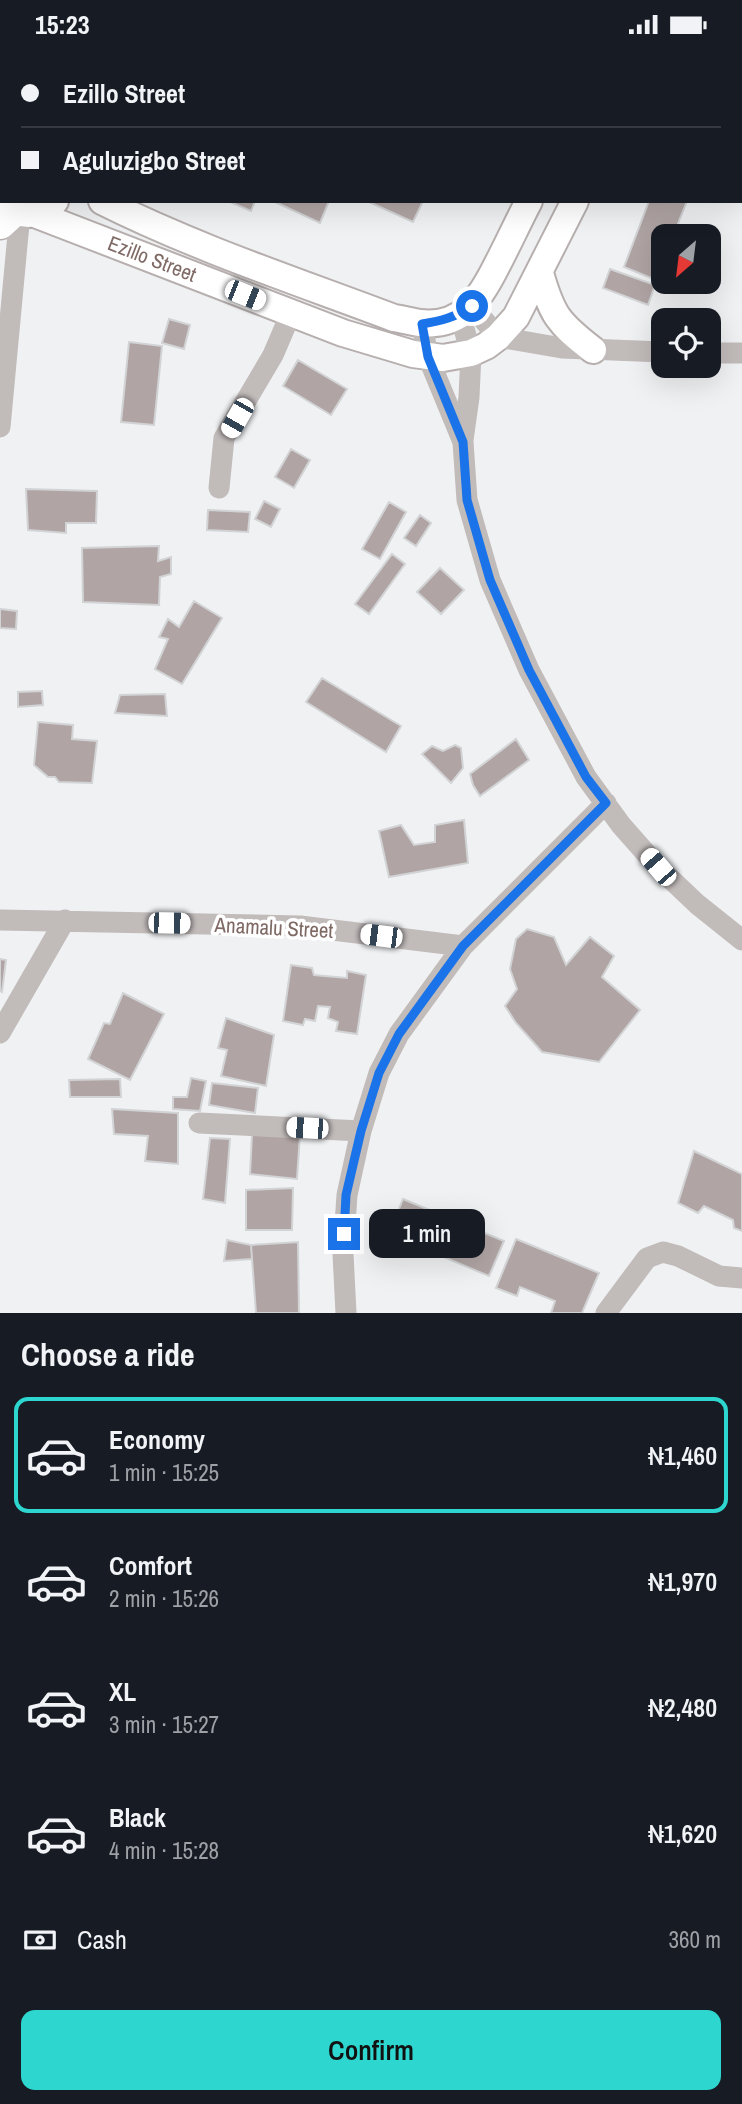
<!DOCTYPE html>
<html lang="en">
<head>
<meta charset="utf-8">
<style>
	:root { --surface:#171b24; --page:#242831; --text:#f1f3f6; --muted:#9ea1a6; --line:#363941; --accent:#2dd6ce }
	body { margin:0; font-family:"Archivo Narrow",sans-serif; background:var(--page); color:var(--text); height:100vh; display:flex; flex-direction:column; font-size:26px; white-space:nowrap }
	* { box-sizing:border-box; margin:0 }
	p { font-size:23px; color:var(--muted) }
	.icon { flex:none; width:38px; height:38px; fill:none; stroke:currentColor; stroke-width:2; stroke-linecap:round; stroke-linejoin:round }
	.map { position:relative; height:1264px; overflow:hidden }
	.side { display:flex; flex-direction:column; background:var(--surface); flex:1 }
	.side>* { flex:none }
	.banner { position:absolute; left:0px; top:0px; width:742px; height:154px; box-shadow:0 7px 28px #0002; display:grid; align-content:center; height:154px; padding:0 21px; background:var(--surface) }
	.needle { width:46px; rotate:208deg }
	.buttons { position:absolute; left:651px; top:175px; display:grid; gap:14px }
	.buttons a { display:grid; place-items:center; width:70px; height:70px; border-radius:14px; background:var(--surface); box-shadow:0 7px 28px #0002; font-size:35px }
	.end { position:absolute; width:32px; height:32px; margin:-16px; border:9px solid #1a73e8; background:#fff; box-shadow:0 0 0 4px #fff }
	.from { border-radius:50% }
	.bubble { position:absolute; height:49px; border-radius:14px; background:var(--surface); box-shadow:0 7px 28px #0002; font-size:23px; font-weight:600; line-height:49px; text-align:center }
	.car { position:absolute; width:21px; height:42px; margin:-21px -10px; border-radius:9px; box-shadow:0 0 5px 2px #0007; background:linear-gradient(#fff 24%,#345 0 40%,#fff 0 76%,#345 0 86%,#fff 0) }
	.banner b { display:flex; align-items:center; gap:24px; height:66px; font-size:26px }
	.banner b+b { border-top:2px solid var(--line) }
	.banner i { width:18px; height:18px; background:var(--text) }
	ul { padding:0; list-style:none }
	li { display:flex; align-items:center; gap:21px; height:116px; margin:0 14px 10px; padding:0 7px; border:4px solid transparent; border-radius:14px }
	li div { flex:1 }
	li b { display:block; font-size:26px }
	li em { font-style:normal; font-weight:600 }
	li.on { border-color:var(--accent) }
	li>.icon { width:63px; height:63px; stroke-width:1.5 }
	h2 { padding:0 21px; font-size:32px; line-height:84px }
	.pay { display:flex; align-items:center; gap:18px; height:77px; padding:0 21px; font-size:26px }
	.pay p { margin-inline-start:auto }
	.cta { display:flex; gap:14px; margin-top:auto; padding:14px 21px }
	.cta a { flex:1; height:80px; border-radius:14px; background:var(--accent); color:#111; font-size:28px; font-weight:600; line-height:80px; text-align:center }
	.status { display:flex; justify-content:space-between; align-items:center; height:49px; padding:0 35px; background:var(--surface); direction:ltr }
	.status svg { height:19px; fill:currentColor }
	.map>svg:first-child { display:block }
</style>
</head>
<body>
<div class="status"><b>15:23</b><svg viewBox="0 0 49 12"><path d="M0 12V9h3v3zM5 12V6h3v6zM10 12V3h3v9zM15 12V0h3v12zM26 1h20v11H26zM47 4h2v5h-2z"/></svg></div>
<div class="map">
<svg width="742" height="1264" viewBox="0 0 742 1264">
	<rect width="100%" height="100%" fill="#f0f1f3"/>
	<path fill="#b0a5a4" stroke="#d2d3d5" stroke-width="2" d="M 212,0 L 317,0 L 316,2 L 211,2 Z
		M 228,152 L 255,152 L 251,162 Z
		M 273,152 L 329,152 L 320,174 Z
		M 367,152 L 423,152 L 413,173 Z
		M 649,152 L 687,152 L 673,187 L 663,187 L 663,213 L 656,231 L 624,218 Z
		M 610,220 L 655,236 L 648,256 L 603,239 Z
		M 169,270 L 190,276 L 184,300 L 162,294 Z
		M 129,293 L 162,297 L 154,376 L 121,373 Z
		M 298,311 L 347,340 L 331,366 L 283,337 Z
		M 291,400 L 310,411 L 294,439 L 275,428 Z
		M 26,440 L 97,442 L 96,474 L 66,474 L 66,484 L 28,481 Z
		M 264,452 L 280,460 L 271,478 L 255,470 Z
		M 389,453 L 406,463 L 380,510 L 362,500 Z
		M 208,461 L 250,463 L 248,483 L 207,481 Z
		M 420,466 L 431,474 L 416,497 L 404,489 Z
		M 159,497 L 158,512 L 171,508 L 171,525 L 160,528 L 159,556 L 83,553 L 82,499 Z
		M 392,505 L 405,515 L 369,565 L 355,555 Z
		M 440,519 L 464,541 L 441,565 L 417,543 Z
		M 194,552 L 222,569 L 182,635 L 155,620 L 168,590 L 159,588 L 168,570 L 179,578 Z
		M 0,560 L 17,562 L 16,580 L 0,579 Z
		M 322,629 L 401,677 L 386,703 L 306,653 Z
		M 42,642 L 43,656 L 18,658 L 18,643 Z
		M 165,645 L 167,667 L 115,664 L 120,646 Z
		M 38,673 L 73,676 L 72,690 L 97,692 L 92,734 L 59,733 L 55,728 L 48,728 L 34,716 Z
		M 516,690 L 529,711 L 480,747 L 473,736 L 470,725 Z
		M 455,696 L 461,699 L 463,719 L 451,734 L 422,705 L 432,697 L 443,702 Z
		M 464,771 L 468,814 L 389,828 L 379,782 L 401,776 L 414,796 L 435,793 L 435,776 Z
		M 527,880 L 554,888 L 566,916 L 590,888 L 614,907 L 602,928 L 640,961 L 599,1013 L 542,1003 L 516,974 L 505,957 L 517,940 L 510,920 L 516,890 Z
		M 0,910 L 6,911 L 2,943 L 0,942 Z
		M 291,916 L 312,919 L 314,926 L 347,929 L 347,922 L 366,926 L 357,985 L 336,982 L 338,973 L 328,969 L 330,958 L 318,957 L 315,972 L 305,970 L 303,976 L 283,972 Z
		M 123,944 L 164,965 L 130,1031 L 88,1010 L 104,974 L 110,975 Z
		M 226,969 L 274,986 L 266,1037 L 221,1027 L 227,1001 L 218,999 Z
		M 191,1029 L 206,1032 L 200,1062 L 173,1060 L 173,1048 L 187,1048 Z
		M 120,1030 L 121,1048 L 70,1048 L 69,1031 Z
		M 212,1034 L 258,1039 L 255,1064 L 209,1056 Z
		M 112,1060 L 178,1064 L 178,1115 L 145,1112 L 148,1087 L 114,1085 Z
		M 252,1085 L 300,1086 L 297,1130 L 250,1125 Z
		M 210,1089 L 230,1090 L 225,1154 L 203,1150 Z
		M 694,1102 L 742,1125 L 742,1182 L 734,1179 L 733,1171 L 704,1157 L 698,1164 L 678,1154 Z
		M 293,1139 L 292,1181 L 246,1181 L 246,1141 Z
		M 403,1150 L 504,1192 L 489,1227 L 389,1185 Z
		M 516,1190 L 599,1224 L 582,1264 L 551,1264 L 555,1252 L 520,1238 L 517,1247 L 496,1239 Z
		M 227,1191 L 251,1196 L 252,1210 L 224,1212 Z
		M 298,1193 L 299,1264 L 256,1264 L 251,1196 Z"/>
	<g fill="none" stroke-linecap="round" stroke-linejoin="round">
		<defs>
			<path id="major" d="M 612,2 L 614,0
				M 651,2 L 652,0
				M 0,110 L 2,108
				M 0,150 C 14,169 40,170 55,152
				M 102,152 C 196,199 296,232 394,269 C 402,270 412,273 420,274 C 463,279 481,248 497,216 C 508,195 518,173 529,152
				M 35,165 L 343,284 L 413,305 L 443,309 L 471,304 L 486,297 L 498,288 L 516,268 L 575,152
				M 540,224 C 552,266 558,274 593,301"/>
			<path id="highway" d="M 55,2 L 56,0
				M 0,174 L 13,162"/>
		</defs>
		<use href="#major" stroke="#b6afae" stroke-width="30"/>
		<use href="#highway" stroke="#b4afad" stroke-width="35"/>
		<path stroke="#c1bbba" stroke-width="21" d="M 472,257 L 498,288 L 562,299 L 663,303
			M 460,266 L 471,304 L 469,348 L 463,391
			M 422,275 L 428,308 L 463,393 L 467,451 L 490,531 L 529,621 L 586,728 L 621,776 L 658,818 L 697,855 L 742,891
			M 709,304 L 742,304
			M 0,378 L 20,164
			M 219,439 L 224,389 L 273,306 L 291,264
			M 0,871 L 300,877 L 463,897
			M 0,984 L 65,871
			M 199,1074 L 361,1082
			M 346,1264 L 343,1205 L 347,1146 L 361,1082 L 379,1024 L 399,985 L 463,897 L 606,754
			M 606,1264 L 647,1209 L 663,1203 L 678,1207 L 719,1227 L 742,1229"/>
		<use href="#major" stroke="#fff" stroke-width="26"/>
		<use href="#highway" stroke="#fff" stroke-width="32"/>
	</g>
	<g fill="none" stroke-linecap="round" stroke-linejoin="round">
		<path stroke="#1a73e8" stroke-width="9" d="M 344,1185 L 346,1146 L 361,1082 L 379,1024 L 399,985 L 463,897 L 606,754 L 586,728 L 529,621 L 490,531 L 467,451 L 463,393 L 428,308 L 422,275 C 441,272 456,268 472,257"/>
	</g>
	<g text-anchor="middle" stroke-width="7" stroke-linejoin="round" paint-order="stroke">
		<g font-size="21" fill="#7f6964" stroke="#fff">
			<text transform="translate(152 210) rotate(21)" y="7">Ezillo Street</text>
			<text transform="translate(274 879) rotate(3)" y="7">Anamalu Street</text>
		</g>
	</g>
</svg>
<div class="buttons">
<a><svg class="needle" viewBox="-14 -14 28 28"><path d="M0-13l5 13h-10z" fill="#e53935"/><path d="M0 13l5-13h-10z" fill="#9ea1a6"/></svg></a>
<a><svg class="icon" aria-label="locate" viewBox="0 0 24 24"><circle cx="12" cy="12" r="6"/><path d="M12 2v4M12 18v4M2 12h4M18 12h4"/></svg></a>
</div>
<i class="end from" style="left:472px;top:257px"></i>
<i class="end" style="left:344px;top:1185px"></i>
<div class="bubble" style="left:369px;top:1160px;width:116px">1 min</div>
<i class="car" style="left:245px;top:246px;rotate:112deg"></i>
<i class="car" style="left:237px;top:369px;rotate:210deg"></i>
<i class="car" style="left:658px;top:818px;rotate:319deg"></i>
<i class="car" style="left:169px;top:874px;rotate:91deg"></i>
<i class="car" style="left:381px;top:887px;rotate:277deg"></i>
<i class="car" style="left:307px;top:1079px;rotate:273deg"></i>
<div class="banner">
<b><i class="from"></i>Ezillo Street</b>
<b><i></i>Aguluzigbo Street</b>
</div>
</div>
<section class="side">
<h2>Choose a ride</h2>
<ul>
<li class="on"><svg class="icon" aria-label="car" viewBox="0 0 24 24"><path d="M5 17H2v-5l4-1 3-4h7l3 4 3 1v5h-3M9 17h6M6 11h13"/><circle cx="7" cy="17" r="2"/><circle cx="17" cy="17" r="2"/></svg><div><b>Economy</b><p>1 min · 15:25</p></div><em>₦1,460</em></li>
<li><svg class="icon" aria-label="car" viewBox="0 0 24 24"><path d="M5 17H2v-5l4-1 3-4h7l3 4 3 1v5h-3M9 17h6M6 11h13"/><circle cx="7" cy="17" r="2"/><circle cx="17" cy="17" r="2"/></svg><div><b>Comfort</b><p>2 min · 15:26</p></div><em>₦1,970</em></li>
<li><svg class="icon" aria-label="car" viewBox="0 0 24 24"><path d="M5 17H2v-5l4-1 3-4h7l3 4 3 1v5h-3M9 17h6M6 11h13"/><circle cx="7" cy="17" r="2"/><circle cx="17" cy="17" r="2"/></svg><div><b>XL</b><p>3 min · 15:27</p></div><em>₦2,480</em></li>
<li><svg class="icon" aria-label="car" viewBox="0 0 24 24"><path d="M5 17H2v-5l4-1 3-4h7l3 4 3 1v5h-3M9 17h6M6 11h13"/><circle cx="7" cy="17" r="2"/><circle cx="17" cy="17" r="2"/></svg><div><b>Black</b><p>4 min · 15:28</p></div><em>₦1,620</em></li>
</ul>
<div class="pay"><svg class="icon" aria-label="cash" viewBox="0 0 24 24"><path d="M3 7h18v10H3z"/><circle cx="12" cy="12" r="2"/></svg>Cash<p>360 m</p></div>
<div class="cta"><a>Confirm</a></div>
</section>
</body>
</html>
